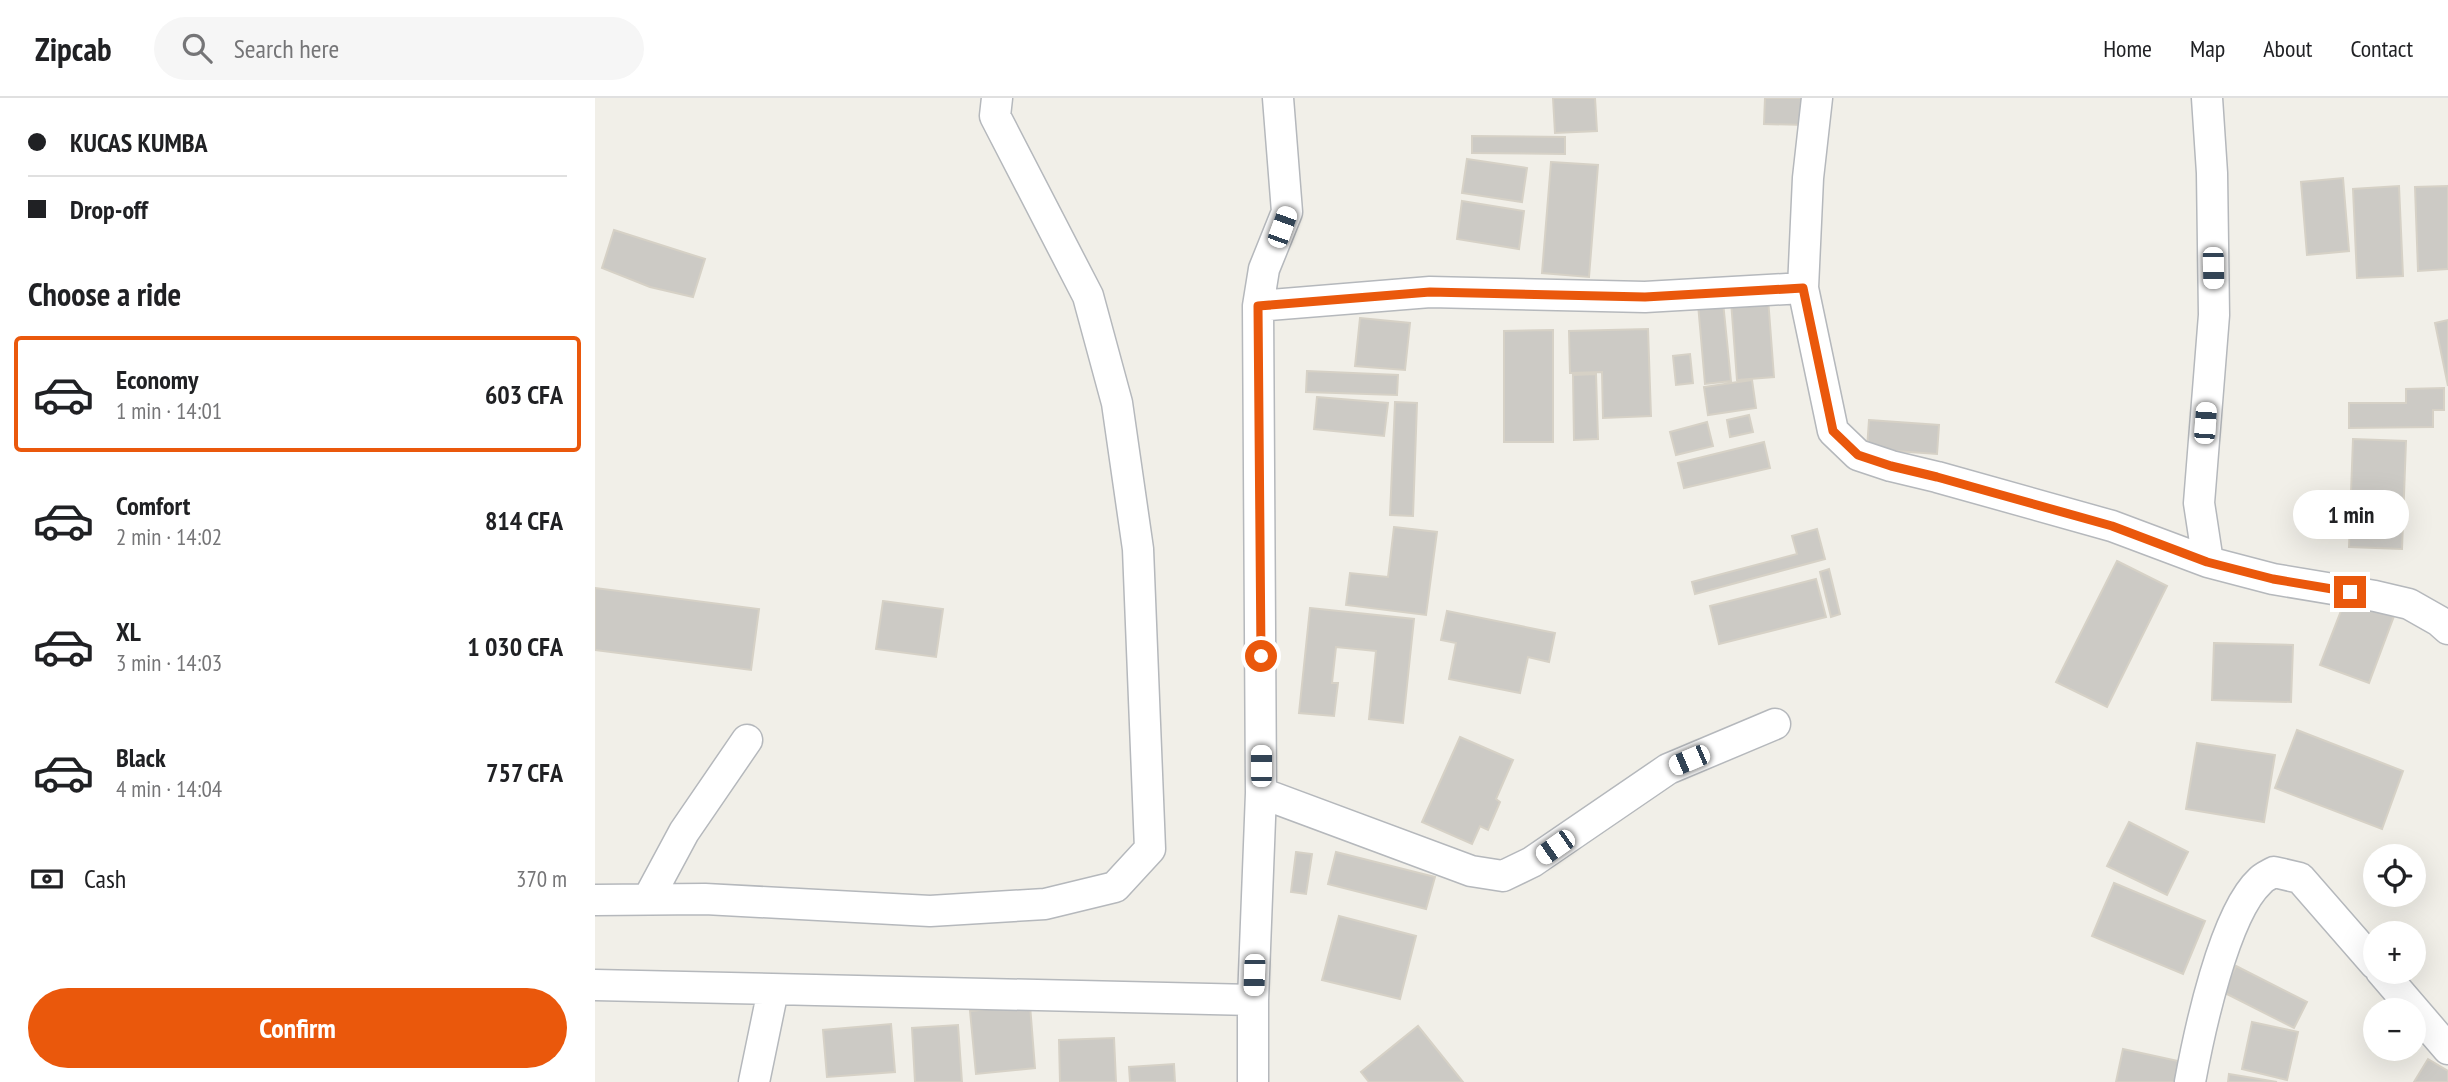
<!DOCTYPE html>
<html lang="en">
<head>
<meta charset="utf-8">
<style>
	:root { --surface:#fff; --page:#f6f6f6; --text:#202124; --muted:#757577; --line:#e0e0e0; --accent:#ea580c }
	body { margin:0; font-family:"PT Sans Narrow",sans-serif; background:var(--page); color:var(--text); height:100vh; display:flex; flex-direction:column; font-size:26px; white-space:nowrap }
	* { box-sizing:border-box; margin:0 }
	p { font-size:23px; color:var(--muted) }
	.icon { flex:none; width:38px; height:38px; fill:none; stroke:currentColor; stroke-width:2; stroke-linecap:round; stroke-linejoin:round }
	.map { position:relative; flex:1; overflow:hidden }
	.details { display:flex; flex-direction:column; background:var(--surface); width:595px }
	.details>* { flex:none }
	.hud { display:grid; align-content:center; height:154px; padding:0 28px; background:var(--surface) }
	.tools { position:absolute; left:1768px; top:746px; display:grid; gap:14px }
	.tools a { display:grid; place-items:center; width:63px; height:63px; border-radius:50%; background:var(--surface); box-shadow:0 7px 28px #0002; font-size:35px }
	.end { position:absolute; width:32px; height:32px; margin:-16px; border:9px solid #ea580c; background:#fff; box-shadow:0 0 0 4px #fff }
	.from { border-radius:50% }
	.bubble { position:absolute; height:49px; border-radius:24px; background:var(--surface); box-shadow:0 7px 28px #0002; font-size:23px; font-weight:800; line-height:49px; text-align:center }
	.car { position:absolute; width:21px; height:42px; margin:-21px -10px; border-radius:9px; box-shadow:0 0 5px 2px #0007; background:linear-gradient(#fff 24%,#345 0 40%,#fff 0 76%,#345 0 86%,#fff 0) }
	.hud b { display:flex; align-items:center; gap:24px; height:66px; font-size:26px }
	.hud b+b { border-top:2px solid var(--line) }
	.hud i { width:18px; height:18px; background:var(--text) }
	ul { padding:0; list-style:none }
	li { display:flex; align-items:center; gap:21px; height:116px; margin:0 14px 10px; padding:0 14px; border:4px solid transparent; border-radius:7px }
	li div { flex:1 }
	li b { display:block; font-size:26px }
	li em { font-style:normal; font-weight:800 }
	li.on { border-color:var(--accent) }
	li>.icon { width:63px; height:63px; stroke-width:1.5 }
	h2 { padding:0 28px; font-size:32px; line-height:84px }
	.pay { display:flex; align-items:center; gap:18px; height:77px; padding:0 28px; font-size:26px }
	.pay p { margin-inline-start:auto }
	.button { display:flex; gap:14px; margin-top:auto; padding:14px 28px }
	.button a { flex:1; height:80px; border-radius:42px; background:var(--accent); color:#fff; font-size:28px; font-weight:800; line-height:80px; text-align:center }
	header { display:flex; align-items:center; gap:42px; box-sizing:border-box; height:98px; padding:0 35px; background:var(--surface); border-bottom:2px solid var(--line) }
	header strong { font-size:33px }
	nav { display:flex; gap:38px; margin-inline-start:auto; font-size:24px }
	.search { width:490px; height:63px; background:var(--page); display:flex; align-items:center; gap:18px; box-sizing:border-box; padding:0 24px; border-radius:38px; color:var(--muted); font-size:26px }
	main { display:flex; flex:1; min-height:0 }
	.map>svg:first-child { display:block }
</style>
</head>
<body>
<header>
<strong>Zipcab</strong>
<div class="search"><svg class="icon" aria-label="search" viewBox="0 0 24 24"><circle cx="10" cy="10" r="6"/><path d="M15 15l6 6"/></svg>Search here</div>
<nav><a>Home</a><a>Map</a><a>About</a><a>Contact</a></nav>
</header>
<main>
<section class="details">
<div class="hud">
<b><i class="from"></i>KUCAS KUMBA</b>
<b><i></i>Drop-off</b>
</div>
<h2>Choose a ride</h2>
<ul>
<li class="on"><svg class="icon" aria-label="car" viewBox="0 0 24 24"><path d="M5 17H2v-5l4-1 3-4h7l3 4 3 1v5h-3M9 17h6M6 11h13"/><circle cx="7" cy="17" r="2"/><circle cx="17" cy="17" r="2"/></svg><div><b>Economy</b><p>1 min · 14:01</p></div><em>603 CFA</em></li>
<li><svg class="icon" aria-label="car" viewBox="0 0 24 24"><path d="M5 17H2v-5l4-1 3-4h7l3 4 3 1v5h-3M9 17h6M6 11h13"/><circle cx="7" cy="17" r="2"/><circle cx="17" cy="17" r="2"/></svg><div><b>Comfort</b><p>2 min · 14:02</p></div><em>814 CFA</em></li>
<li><svg class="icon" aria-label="car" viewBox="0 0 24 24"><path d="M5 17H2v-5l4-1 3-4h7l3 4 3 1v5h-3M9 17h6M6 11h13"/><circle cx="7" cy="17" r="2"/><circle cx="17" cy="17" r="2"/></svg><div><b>XL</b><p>3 min · 14:03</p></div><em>1 030 CFA</em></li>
<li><svg class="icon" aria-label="car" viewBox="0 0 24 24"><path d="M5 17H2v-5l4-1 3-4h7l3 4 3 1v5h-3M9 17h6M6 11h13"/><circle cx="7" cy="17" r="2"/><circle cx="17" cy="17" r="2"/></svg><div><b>Black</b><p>4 min · 14:04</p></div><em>757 CFA</em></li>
</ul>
<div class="pay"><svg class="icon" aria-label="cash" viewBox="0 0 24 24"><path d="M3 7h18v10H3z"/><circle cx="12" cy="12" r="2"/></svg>Cash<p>370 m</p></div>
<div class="button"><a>Confirm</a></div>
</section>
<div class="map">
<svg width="1853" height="984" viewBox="0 0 1853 984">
	<rect width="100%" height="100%" fill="#f1efe8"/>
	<path fill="#cccac5" stroke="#d6d1c6" stroke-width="2" d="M 958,0 L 1000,0 L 1002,33 L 960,35 Z
		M 1170,0 L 1211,0 L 1211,27 L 1169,26 Z
		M 877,38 L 970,39 L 970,56 L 877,55 Z
		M 872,61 L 932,70 L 927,104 L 867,95 Z
		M 956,64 L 1003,67 L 994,179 L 947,175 Z
		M 1748,80 L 1754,153 L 1712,157 L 1706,84 Z
		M 1804,88 L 1808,178 L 1762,180 L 1758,91 Z
		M 1853,88 L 1853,171 L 1823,173 L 1820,89 Z
		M 867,103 L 929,113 L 924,151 L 862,141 Z
		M 19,132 L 110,161 L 98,199 L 55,189 L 7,170 Z
		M 1173,200 L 1179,279 L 1142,282 L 1136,203 Z
		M 1128,204 L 1136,283 L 1110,286 L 1103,206 Z
		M 765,220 L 815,225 L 810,272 L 760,268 Z
		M 1853,222 L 1853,288 L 1840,225 Z
		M 1053,231 L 1056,318 L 1008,320 L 1007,274 L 975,275 L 974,233 Z
		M 958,232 L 958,344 L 909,344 L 909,233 Z
		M 1095,256 L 1098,285 L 1081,287 L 1078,258 Z
		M 712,273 L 803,277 L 802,297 L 711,294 Z
		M 1001,276 L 1003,341 L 979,342 L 978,277 Z
		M 1157,282 L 1161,310 L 1113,317 L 1109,289 Z
		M 1849,290 L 1849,312 L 1838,312 L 1838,329 L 1754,330 L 1754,305 L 1811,305 L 1811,291 Z
		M 722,299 L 793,305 L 789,338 L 719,331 Z
		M 800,304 L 822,305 L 818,418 L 795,417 Z
		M 1154,317 L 1158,334 L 1135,339 L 1132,322 Z
		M 1274,322 L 1344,327 L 1342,356 L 1272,351 Z
		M 1112,324 L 1118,348 L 1081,357 L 1075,334 Z
		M 1758,341 L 1811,343 L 1807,451 L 1754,449 Z
		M 1169,344 L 1175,370 L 1089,390 L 1083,365 Z
		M 799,429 L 842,434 L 831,517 L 751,507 L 755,475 L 793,479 Z
		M 1222,431 L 1230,461 L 1100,496 L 1097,484 L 1202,456 L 1197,438 Z
		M 1522,463 L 1572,488 L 1512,609 L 1461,584 Z
		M 1234,471 L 1245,516 L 1236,519 L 1225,474 Z
		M 1221,481 L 1231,519 L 1124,546 L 1115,508 Z
		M 0,490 L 164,511 L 156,572 L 0,552 Z
		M 1751,500 L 1799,518 L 1774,585 L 1725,567 Z
		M 288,503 L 348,511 L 341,559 L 281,551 Z
		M 715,510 L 819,521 L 808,625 L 774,621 L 781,553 L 741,549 L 737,585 L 743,585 L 739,618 L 704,615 Z
		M 852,513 L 960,535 L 954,564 L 933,559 L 925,595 L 854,581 L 861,545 L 846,542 Z
		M 1619,545 L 1698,547 L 1696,604 L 1617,602 Z
		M 1702,632 L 1808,673 L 1787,731 L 1680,690 Z
		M 865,639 L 918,662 L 901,701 L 905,704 L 893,732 L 885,728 L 877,746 L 827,724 Z
		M 1602,645 L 1680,657 L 1669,724 L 1591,711 Z
		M 1534,724 L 1593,754 L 1572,797 L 1512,768 Z
		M 701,754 L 717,756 L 711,796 L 696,794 Z
		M 741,754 L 840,779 L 831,811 L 733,786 Z
		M 1519,785 L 1610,823 L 1588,876 L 1497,838 Z
		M 744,818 L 821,838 L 805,901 L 727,882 Z
		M 1641,868 L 1712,904 L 1699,930 L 1628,894 Z
		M 435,907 L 440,970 L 381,976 L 375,913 Z
		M 1657,924 L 1703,934 L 1692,982 L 1647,971 Z
		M 296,926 L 300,974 L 232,979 L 228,932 Z
		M 363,927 L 367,984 L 320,984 L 317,930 Z
		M 823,928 L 868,984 L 774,984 L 766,974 Z
		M 519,940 L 521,984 L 465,984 L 464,942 Z
		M 1528,951 L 1592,965 L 1588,984 L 1521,984 Z
		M 1833,961 L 1853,973 L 1853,984 L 1819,984 Z
		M 579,966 L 580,984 L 535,984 L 534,969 Z
		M 1634,976 L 1682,984 L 1633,984 Z"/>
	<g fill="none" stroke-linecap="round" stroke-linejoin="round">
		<defs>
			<path id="minor" d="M 1222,0 L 1213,80 L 1208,190 L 1238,333 L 1263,357 L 1296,368 L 1342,379 L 1517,428 L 1613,464 L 1678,481 L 1780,498 L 1814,506 L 1844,523 L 1853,531
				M 1612,0 L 1617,75 L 1619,217 L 1604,405 L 1613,464
				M 663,208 L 835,194 L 1050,199 L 1208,190
				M 666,695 L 876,773 L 908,778 L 937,764 L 1073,671 L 1180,626
				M 53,801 L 89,734 L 152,642
				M 0,802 L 110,801 L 335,813 L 450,806 L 520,789 L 555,751 L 543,451 L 522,305 L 493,198 L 400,18 L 402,0
				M 1786,873 L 1853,951
				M 0,887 L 658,902
				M 159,984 L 178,892
				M 658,984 L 658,902 L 666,695 L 663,208 L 669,171 L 692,114 L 683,0
				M 1595,984 C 1604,935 1629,816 1665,783 C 1668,779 1674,777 1679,774 L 1705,780 L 1780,866"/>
		</defs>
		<use href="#minor" stroke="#b5b8bc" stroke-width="33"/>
		<use href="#minor" stroke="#fff" stroke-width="30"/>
	</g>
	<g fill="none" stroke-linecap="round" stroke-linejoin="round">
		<path stroke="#ea580c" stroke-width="9" d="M 666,558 L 663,208 L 835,194 L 1050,199 L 1208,190 L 1238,333 L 1263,357 L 1296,368 L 1342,379 L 1517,428 L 1612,464 L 1678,481 L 1755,494"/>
	</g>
</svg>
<div class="tools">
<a><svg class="icon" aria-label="locate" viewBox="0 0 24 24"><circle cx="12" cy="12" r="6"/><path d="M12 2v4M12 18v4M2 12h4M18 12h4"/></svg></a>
<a>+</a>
<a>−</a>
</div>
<i class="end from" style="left:666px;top:558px"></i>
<i class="end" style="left:1755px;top:494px"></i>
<div class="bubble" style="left:1698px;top:392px;width:116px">1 min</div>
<i class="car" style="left:687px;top:129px;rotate:20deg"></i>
<i class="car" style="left:1618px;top:170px;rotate:179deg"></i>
<i class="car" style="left:1610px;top:325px;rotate:4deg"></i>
<i class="car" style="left:1094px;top:662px;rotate:247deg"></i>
<i class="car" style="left:666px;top:668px;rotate:0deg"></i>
<i class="car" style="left:960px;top:749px;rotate:235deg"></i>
<i class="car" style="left:659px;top:877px;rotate:182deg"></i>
</div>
</main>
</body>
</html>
